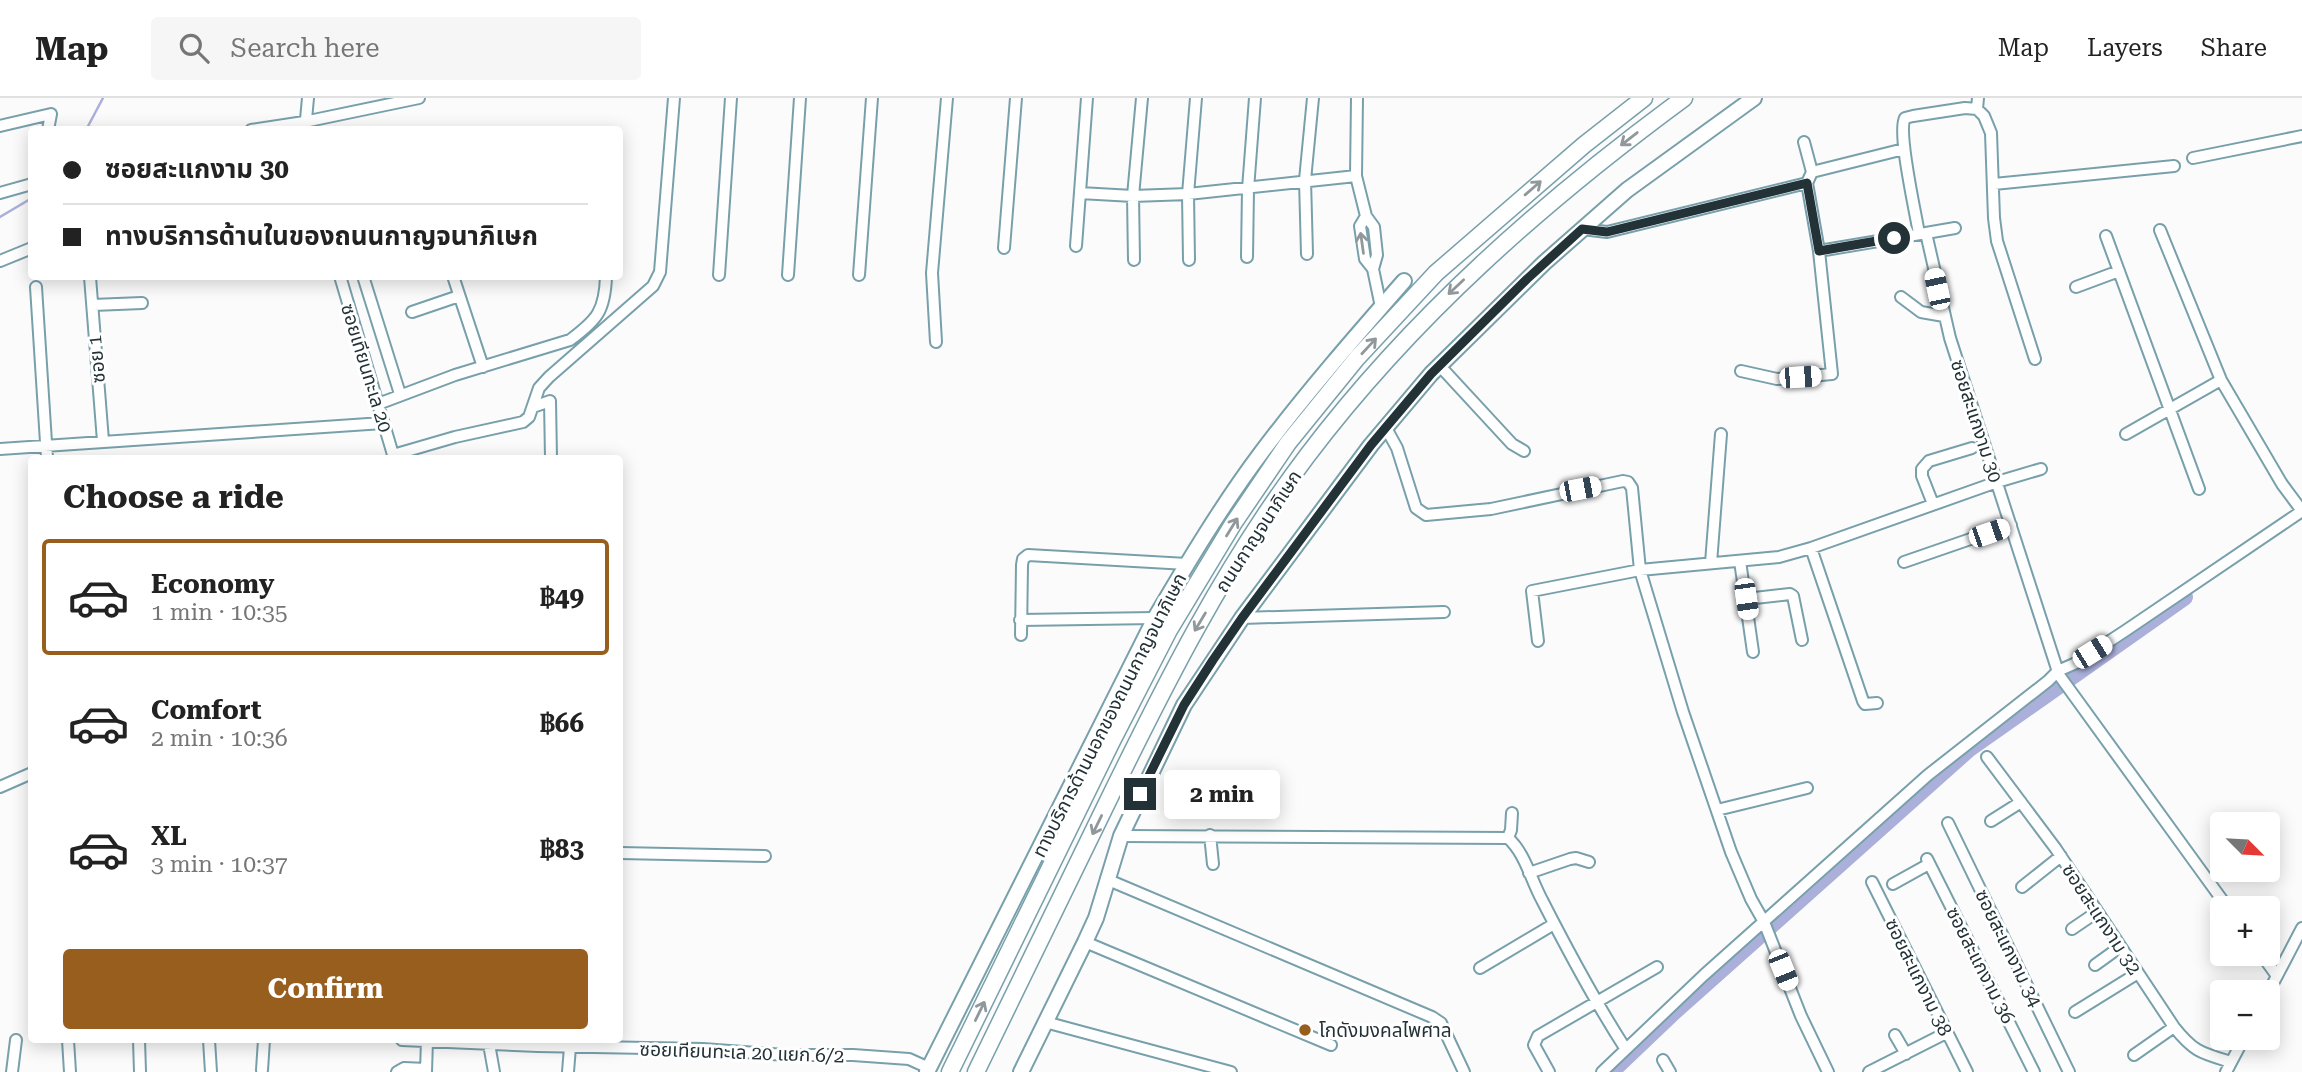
<!DOCTYPE html>
<html lang="en">
<head>
<meta charset="utf-8">
<style>
	:root { --surface:#fff; --page:#f6f6f6; --text:#222; --muted:#767676; --line:#e0e0e0; --accent:#985e1d }
	body { margin:0; font-family:"Roboto Serif","Noto Sans Thai",serif; background:var(--page); color:var(--text); height:100vh; display:flex; flex-direction:column; font-size:26px; white-space:nowrap }
	* { box-sizing:border-box; margin:0 }
	p { font-size:23px; color:var(--muted) }
	.icon { flex:none; width:38px; height:38px; fill:none; stroke:currentColor; stroke-width:2; stroke-linecap:round; stroke-linejoin:round }
	.map { position:relative; flex:1; overflow:hidden }
	.side { position:absolute; left:28px; top:357px; width:595px; height:588px; display:flex; flex-direction:column; background:var(--surface); border-radius:7px; box-shadow:0 4px 18px #0003 }
	.side>* { flex:none }
	.banner { position:absolute; left:28px; top:28px; width:595px; height:154px; border-radius:7px; box-shadow:0 4px 18px #0003; display:grid; align-content:center; height:154px; padding:0 35px; background:var(--surface) }
	.needle { width:46px; rotate:114deg }
	.controls { position:absolute; left:2210px; top:714px; display:grid; gap:14px }
	.controls a { display:grid; place-items:center; width:70px; height:70px; border-radius:7px; background:var(--surface); box-shadow:0 4px 18px #0003; font-size:35px }
	.end { position:absolute; width:32px; height:32px; margin:-16px; border:9px solid #223237; background:#fff; box-shadow:0 0 0 4px #fff }
	.from { border-radius:50% }
	.bubble { position:absolute; height:49px; border-radius:7px; background:var(--surface); box-shadow:0 4px 18px #0003; font-size:23px; font-weight:700; line-height:49px; text-align:center }
	.car { position:absolute; width:21px; height:42px; margin:-21px -10px; border-radius:9px; box-shadow:0 0 5px 2px #0007; background:linear-gradient(#fff 24%,#345 0 40%,#fff 0 76%,#345 0 86%,#fff 0) }
	.banner b { display:flex; align-items:center; gap:24px; height:66px; font-size:26px }
	.banner b+b { border-top:2px solid var(--line) }
	.banner i { width:18px; height:18px; background:var(--text) }
	ul { padding:0; list-style:none }
	li { display:flex; align-items:center; gap:21px; height:116px; margin:0 14px 10px; padding:0 21px; border:4px solid transparent; border-radius:7px }
	li div { flex:1 }
	li b { display:block; font-size:26px }
	li em { font-style:normal; font-weight:700 }
	li.selected { border-color:var(--accent) }
	li>.icon { width:63px; height:63px; stroke-width:1.5 }
	h2 { padding:0 35px; font-size:32px; line-height:84px }
	.action { display:flex; gap:14px; margin-top:auto; padding:14px 35px }
	.action a { flex:1; height:80px; border-radius:7px; background:var(--accent); color:#fff; font-size:28px; font-weight:700; line-height:80px; text-align:center }
	header { display:flex; align-items:center; gap:42px; box-sizing:border-box; height:98px; padding:0 35px; background:var(--surface); border-bottom:2px solid var(--line) }
	header strong { font-size:33px }
	nav { display:flex; gap:38px; margin-inline-start:auto; font-size:24px }
	.search { width:490px; height:63px; background:var(--page); display:flex; align-items:center; gap:18px; box-sizing:border-box; padding:0 24px; border-radius:7px; color:var(--muted); font-size:26px }
	.map>svg:first-child { display:block }
</style>
</head>
<body>
<header>
<strong>Map</strong>
<div class="search"><svg class="icon" aria-label="search" viewBox="0 0 24 24"><circle cx="10" cy="10" r="6"/><path d="M15 15l6 6"/></svg>Search here</div>
<nav><a>Map</a><a>Layers</a><a>Share</a></nav>
</header>
<div class="map">
<svg width="2302" height="974" viewBox="0 0 2302 974">
	<rect width="100%" height="100%" fill="#fbfbfb"/>
	<g fill="none" stroke-linecap="round" stroke-linejoin="round">
		<path stroke="#abb0db" stroke-width="2.5" d="M 86,32 L 103,0
			M 0,119 L 32,100"/>
		<path stroke="#abb0db" stroke-width="18" d="M 1610,974 L 1673,914 L 1968,651 L 2184,499"/>
		<defs>
			<path id="minor" d="M 1357,0 L 1356,78 L 1366,118 L 1374,129 L 1377,157 L 1373,171
				M 1977,11 L 1984,18 L 1991,35 L 1994,120 L 1997,143 L 2035,261
				M 0,28 L 51,16 L 48,32
				M 251,32 L 304,24 L 419,0
				M 305,32 L 308,0
				M 1804,44 L 1812,74
				M 2193,60 L 2302,38
				M 1807,85 L 1812,74 L 1904,51
				M 1994,86 L 2174,68
				M 0,95 L 32,86
				M 1080,95 L 1133,98 L 1188,96 L 1356,78
				M 1366,118 L 1360,128 L 1365,161 L 1373,171 L 1381,209
				M 1582,131 L 1607,134 L 1807,85 L 1819,153 L 1832,276 L 1777,281 L 1741,273
				M 2160,132 L 2221,282 L 2282,386 L 2302,413
				M 1926,135 L 1955,130
				M 1919,136 C 1916,116 1897,34 1905,20 L 1913,18 L 1965,10 L 1977,11 L 1978,0
				M 2106,138 L 2199,391
				M 1076,148 L 1087,0
				M 1004,150 L 1016,0
				M 1819,153 L 1926,135 L 1950,240 L 2059,577 L 2228,810
				M 1307,156 L 1305,82 L 1313,0
				M 1247,159 L 1248,91 L 1255,0
				M 1134,162 L 1133,98 L 1142,0
				M 1189,162 L 1188,96 L 1196,0
				M 0,163 L 32,150
				M 719,177 L 731,0
				M 788,177 L 800,0
				M 859,177 L 872,0
				M 340,178 L 394,360
				M 363,178 L 400,296
				M 453,178 L 483,269
				M 90,179 L 103,343
				M 36,189 L 47,360
				M 2076,189 L 2119,173
				M 1901,199 L 1921,214 L 1944,218
				M 93,207 L 142,205
				M 412,214 L 459,198
				M 936,244 L 932,175 L 947,0
				M 1439,267 L 1512,346 L 1524,353
				M 378,306 L 455,277 L 570,242 C 597,222 605,213 606,178
				M 533,309 L 550,303 L 551,360
				M 1386,330 L 1397,350 L 1416,410 L 1426,417 L 1491,411 L 1623,383 L 1628,384 L 1632,390 L 1640,472 L 1683,614 L 1731,754 L 1751,801 L 1764,824 L 1801,918 L 1828,974
				M 2126,336 L 2221,282
				M 0,351 L 383,325
				M 393,357 L 455,339 L 523,324 L 529,319 L 539,290 L 549,279 L 653,188 L 660,174 L 674,0
				M 1933,406 L 1922,378 L 1922,371 L 1929,363 L 1972,350
				M 1811,450 L 1863,603 L 1865,606 L 1877,605
				M 1740,463 L 1753,554
				M 1904,464 L 2011,427
				M 1711,465 L 1721,336
				M 1746,501 L 1790,496 L 1793,498 L 1802,542
				M 1242,520 L 1444,514
				M 1020,522 L 1155,520
				M 1021,537 L 1022,467 L 1023,461 L 1028,457 L 1187,466
				M 1538,543 L 1532,493 L 1640,472 L 1779,459 L 1811,450 L 1997,384 L 2041,371
				M 1987,659 L 2056,751 L 2174,929 C 2194,954 2201,955 2231,964
				M 0,689 L 32,675
				M 1717,712 L 1807,690
				M 1991,723 L 2021,704
				M 1948,725 L 2069,974
				M 1210,737 L 1213,766
				M 1121,738 L 1508,740 C 1525,755 1531,782 1542,802 C 1568,853 1594,902 1625,950
				M 1508,740 L 1511,732 L 1512,715
				M 620,755 L 765,758
				M 1927,761 L 2034,974
				M 1529,775 L 1570,761 L 1576,760 L 1589,764
				M 1106,781 L 1432,919 L 1441,925 L 1464,974
				M 1872,784 L 1967,974
				M 1893,786 L 1929,766
				M 2022,789 L 2061,758
				M 2072,831 L 2097,814
				M 1085,844 L 1331,947
				M 2261,856 L 2277,878
				M 2095,867 L 2120,849
				M 1480,870 L 1554,826
				M 2268,895 L 2302,830
				M 2075,914 L 2138,875
				M 1045,924 L 1231,974
				M 1895,937 L 1906,956
				M 68,942 L 70,974
				M 139,942 L 140,974
				M 209,942 L 211,974
				M 402,942 L 538,948 L 703,951 L 785,957 L 853,957 L 909,961 L 929,970
				M 489,946 L 494,974
				M 2134,957 L 2174,929
				M 1663,962 L 1670,974
				M 262,972 L 264,942
				M 12,974 L 16,942
				M 397,974 L 404,970 L 426,971
				M 426,974 L 427,942
				M 568,974 L 570,949
				M 1549,974 L 1534,947 L 1538,938 L 1657,869
				M 1602,974 L 1704,877 L 1928,677 L 2048,583 L 2058,573 L 2076,565 L 2125,533 L 2302,413
				M 1869,974 L 1946,935
				M 2226,974 L 2244,940"/>
			<path id="major" d="M 927,974 L 1155,520 C 1188,464 1222,407 1261,355 C 1306,295 1355,239 1404,183
				M 1021,974 L 1085,844 L 1096,820 L 1121,738 L 1184,607 L 1242,520 L 1371,347 L 1431,276 L 1544,165 L 1627,92 L 1754,0"/>
			<path id="highway" d="M 950,974 L 1112,643 L 1169,532 L 1233,426 L 1288,345 L 1357,260 L 1436,175 L 1584,47 L 1644,0
				M 976,974 C 1019,886 1062,797 1105,709 C 1164,588 1225,466 1307,358 C 1412,219 1544,103 1684,0"/>
		</defs>
		<use href="#minor" stroke="#78a0ab" stroke-width="14"/>
		<use href="#major" stroke="#78a0ab" stroke-width="18"/>
		<use href="#highway" stroke="#78a0ab" stroke-width="19"/>
		<use href="#minor" stroke="#fff" stroke-width="10"/>
		<use href="#major" stroke="#fff" stroke-width="14"/>
		<use href="#highway" stroke="#fff" stroke-width="16"/>
	</g>
	<defs><path id="oneway-shaft" d="M-6 0H5M1.5-3L5.5 0L1.5 3" fill="none" stroke-width="1.6" stroke-linecap="round" stroke-linejoin="round" transform="scale(1.75)"/></defs>
	<g stroke="#90989b">
		<use href="#oneway-shaft" transform="translate(1629 41) rotate(142)"/>
		<use href="#oneway-shaft" transform="translate(1533 90) rotate(-41)"/>
		<use href="#oneway-shaft" transform="translate(1362 145) rotate(-98)"/>
		<use href="#oneway-shaft" transform="translate(1456 189) rotate(137)"/>
		<use href="#oneway-shaft" transform="translate(1369 248) rotate(-47)"/>
		<use href="#oneway-shaft" transform="translate(1232 429) rotate(-58)"/>
		<use href="#oneway-shaft" transform="translate(1200 524) rotate(121)"/>
		<use href="#oneway-shaft" transform="translate(1097 727) rotate(116)"/>
		<use href="#oneway-shaft" transform="translate(980 913) rotate(-64)"/>
	</g>
	<g fill="none" stroke-linecap="round" stroke-linejoin="round">
		<path stroke="#223237" stroke-width="9" d="M 1140,696 L 1184,607 L 1213,562 L 1242,520 L 1371,347 L 1431,276 L 1527,181 L 1582,131 L 1607,134 L 1807,85 L 1819,153 L 1894,140"/>
	</g>
	<circle fill="#985e1d" stroke="#fff" stroke-width="2.5" cx="1305" cy="932" r="7"/>
	<g text-anchor="middle" stroke-width="6" stroke-linejoin="round" paint-order="stroke">
		<g font-size="19" fill="#223237" stroke="#fff">
			<text transform="translate(96 261) rotate(-95)" y="7">ซอย 1</text>
			<text transform="translate(367 270) rotate(73)" y="7">ซอยเทียนทะเล 20</text>
			<text transform="translate(1977 323) rotate(72)" y="7">ซอยสะแกงาม 30</text>
			<text transform="translate(1258 433) rotate(-57)" y="7">ถนนกาญจนาภิเษก</text>
			<text transform="translate(1109 617) rotate(-63)" y="7">ทางบริการด้านนอกของถนนกาญจนาภิเษก</text>
			<text transform="translate(2102 821) rotate(57)" y="7">ซอยสะแกงาม 32</text>
			<text transform="translate(2009 850) rotate(64)" y="7">ซอยสะแกงาม 34</text>
			<text transform="translate(1981 867) rotate(63)" y="7">ซอยสะแกงาม 36</text>
			<text transform="translate(1919 879) rotate(64)" y="7">ซอยสะแกงาม 38</text>
			<text transform="translate(742 954) rotate(2)" y="7">ซอยเทียนทะเล 20 แยก 6/2</text>
		</g>
		<g font-size="19" fill="#223237" stroke="#fff" text-anchor="start">
			<text x="1319" y="939">โกดังมงคลไพศาล</text>
		</g>
	</g>
</svg>
<div class="controls">
<a><svg class="needle" viewBox="-14 -14 28 28"><path d="M0-13l5 13h-10z" fill="#e53935"/><path d="M0 13l5-13h-10z" fill="#767676"/></svg></a>
<a>+</a>
<a>−</a>
</div>
<i class="end from" style="left:1894px;top:140px"></i>
<i class="end" style="left:1140px;top:696px"></i>
<div class="bubble" style="left:1164px;top:672px;width:116px">2 min</div>
<i class="car" style="left:1937px;top:191px;rotate:348deg"></i>
<i class="car" style="left:1800px;top:279px;rotate:86deg"></i>
<i class="car" style="left:1580px;top:391px;rotate:79deg"></i>
<i class="car" style="left:1989px;top:435px;rotate:71deg"></i>
<i class="car" style="left:1746px;top:501px;rotate:172deg"></i>
<i class="car" style="left:2092px;top:554px;rotate:58deg"></i>
<i class="car" style="left:1783px;top:872px;rotate:158deg"></i>
<div class="banner">
<b><i class="from"></i>ซอยสะแกงาม 30</b>
<b><i></i>ทางบริการด้านในของถนนกาญจนาภิเษก</b>
</div>
<section class="side">
<h2>Choose a ride</h2>
<ul>
<li class="selected"><svg class="icon" aria-label="car" viewBox="0 0 24 24"><path d="M5 17H2v-5l4-1 3-4h7l3 4 3 1v5h-3M9 17h6M6 11h13"/><circle cx="7" cy="17" r="2"/><circle cx="17" cy="17" r="2"/></svg><div><b>Economy</b><p>1 min · 10:35</p></div><em>฿49</em></li>
<li><svg class="icon" aria-label="car" viewBox="0 0 24 24"><path d="M5 17H2v-5l4-1 3-4h7l3 4 3 1v5h-3M9 17h6M6 11h13"/><circle cx="7" cy="17" r="2"/><circle cx="17" cy="17" r="2"/></svg><div><b>Comfort</b><p>2 min · 10:36</p></div><em>฿66</em></li>
<li><svg class="icon" aria-label="car" viewBox="0 0 24 24"><path d="M5 17H2v-5l4-1 3-4h7l3 4 3 1v5h-3M9 17h6M6 11h13"/><circle cx="7" cy="17" r="2"/><circle cx="17" cy="17" r="2"/></svg><div><b>XL</b><p>3 min · 10:37</p></div><em>฿83</em></li>
</ul>
<div class="action"><a>Confirm</a></div>
</section>
</div>
</body>
</html>
